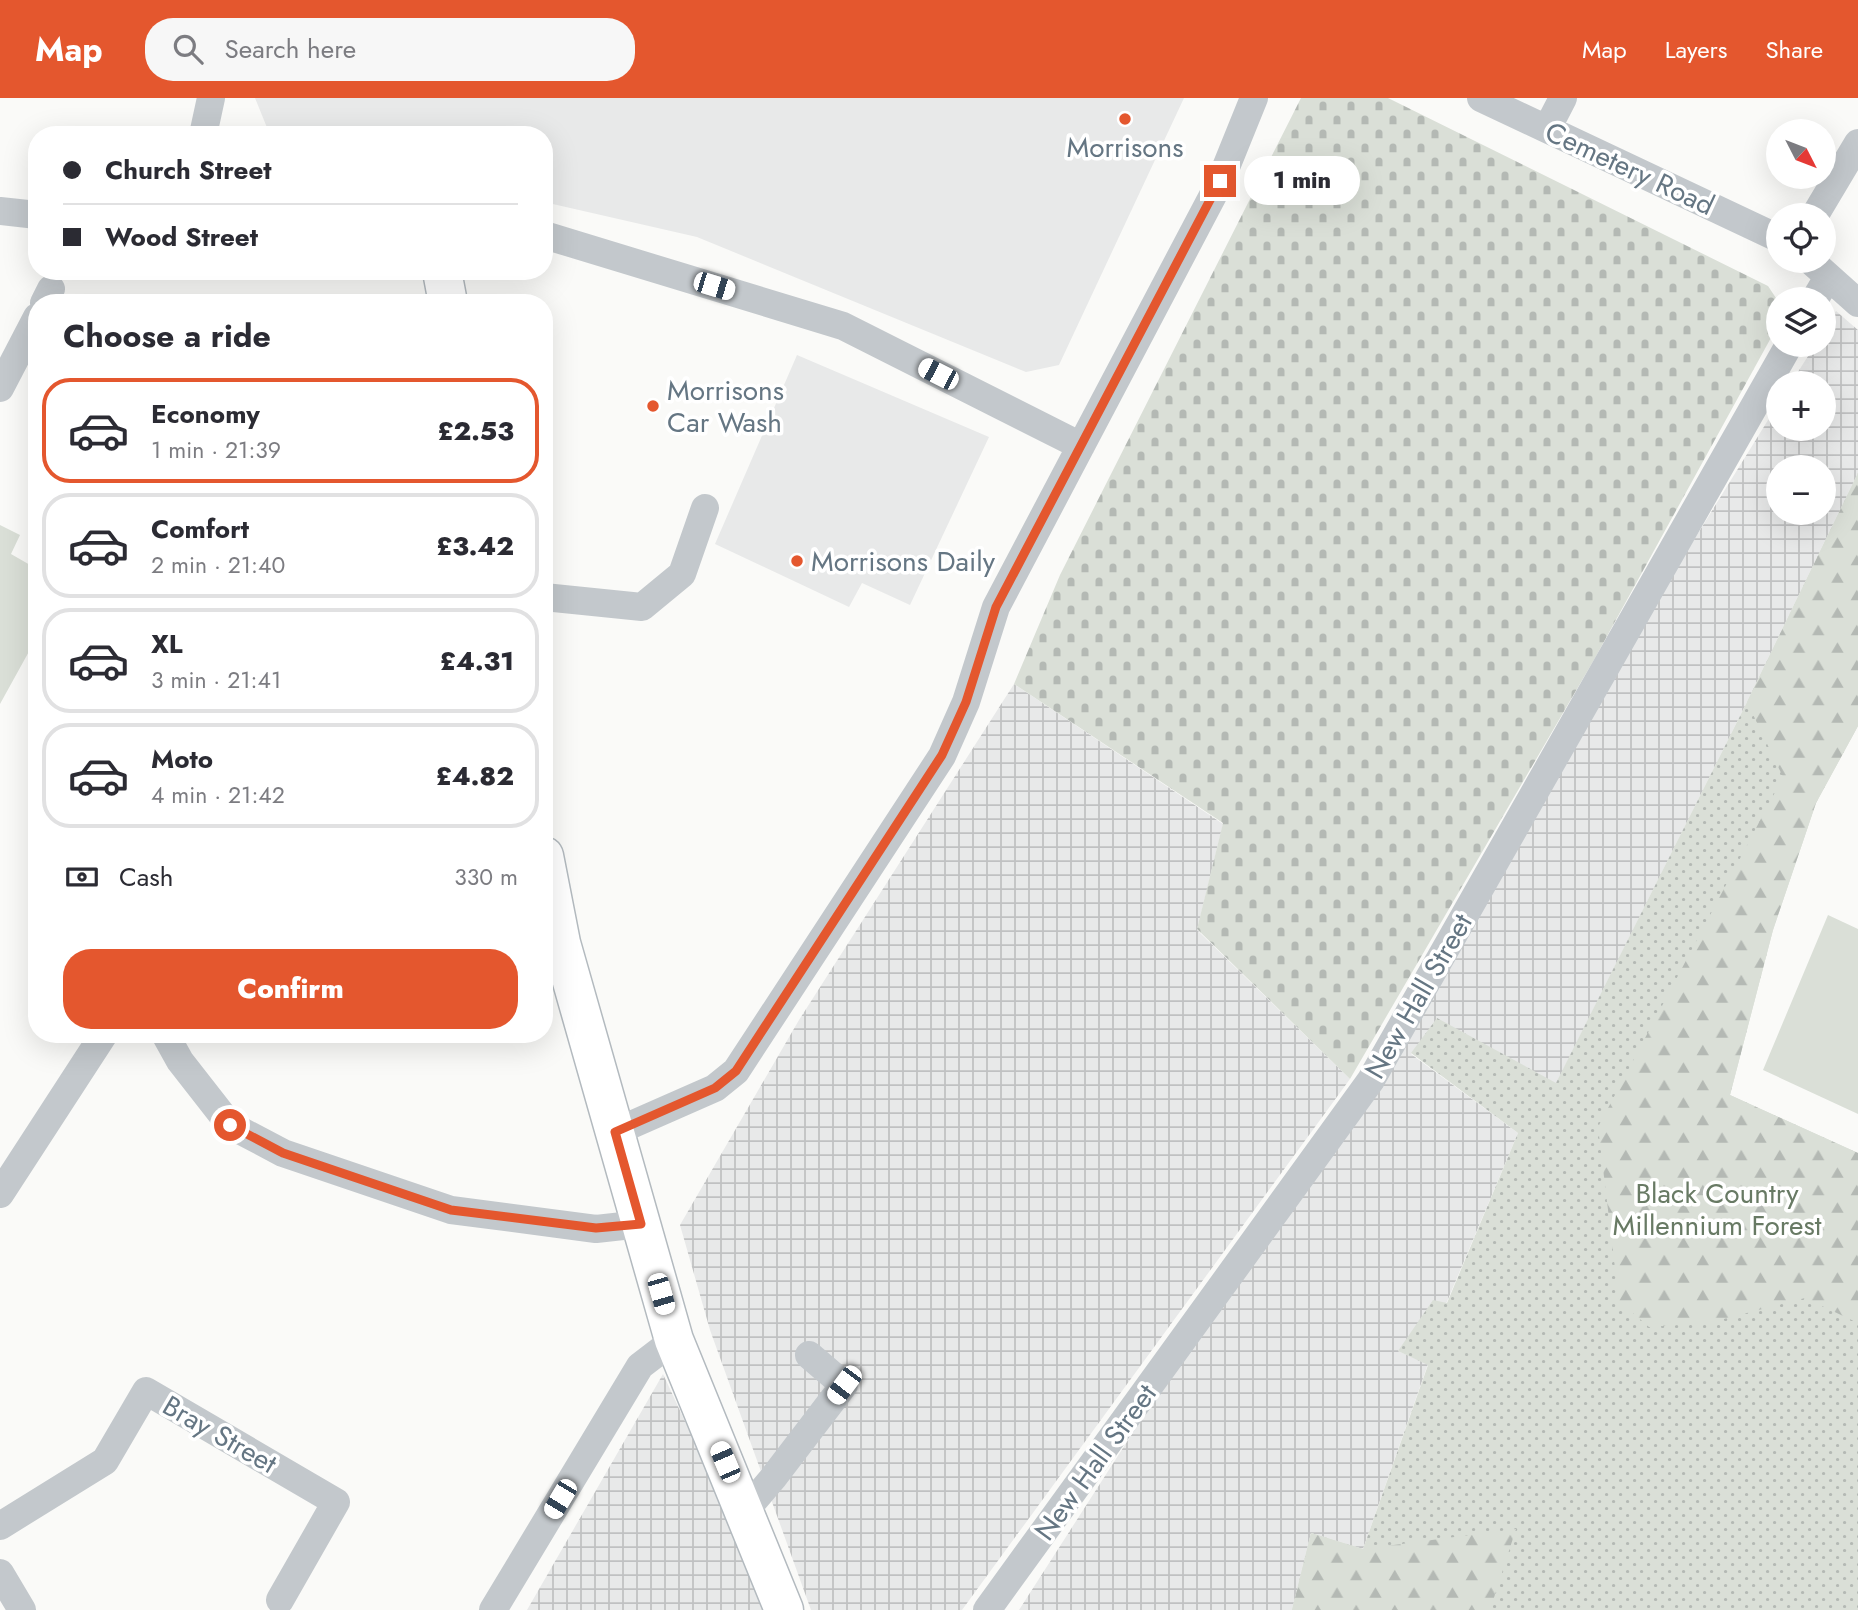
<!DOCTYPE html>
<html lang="en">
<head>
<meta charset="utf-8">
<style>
	:root { --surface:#fff; --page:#f7f7f7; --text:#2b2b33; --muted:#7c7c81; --line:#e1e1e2; --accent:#e4572e }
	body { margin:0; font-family:Jost,sans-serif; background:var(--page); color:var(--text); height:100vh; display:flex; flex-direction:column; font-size:26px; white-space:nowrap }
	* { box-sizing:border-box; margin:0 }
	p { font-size:23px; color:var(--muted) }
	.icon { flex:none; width:38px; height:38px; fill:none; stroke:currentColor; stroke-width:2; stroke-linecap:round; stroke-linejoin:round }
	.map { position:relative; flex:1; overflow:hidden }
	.side { position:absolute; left:28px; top:196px; width:525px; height:749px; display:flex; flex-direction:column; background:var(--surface); border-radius:28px; box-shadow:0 7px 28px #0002 }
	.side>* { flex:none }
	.top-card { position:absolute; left:28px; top:28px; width:525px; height:154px; border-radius:28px; box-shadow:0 7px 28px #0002; display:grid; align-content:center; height:154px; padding:0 35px; background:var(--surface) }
	.needle { width:46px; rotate:132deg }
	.fabs { position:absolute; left:1766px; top:21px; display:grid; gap:14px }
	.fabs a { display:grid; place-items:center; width:70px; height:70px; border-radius:50%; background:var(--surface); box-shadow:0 7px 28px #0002; font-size:35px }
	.end { position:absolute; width:32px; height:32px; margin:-16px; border:9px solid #e4572e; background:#fff; box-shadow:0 0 0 4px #fff }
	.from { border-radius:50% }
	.bubble { position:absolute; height:49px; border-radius:24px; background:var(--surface); box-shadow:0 7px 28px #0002; font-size:23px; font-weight:800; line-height:49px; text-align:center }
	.car { position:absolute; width:21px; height:42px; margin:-21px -10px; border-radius:9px; box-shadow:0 0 5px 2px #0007; background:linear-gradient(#fff 24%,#345 0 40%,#fff 0 76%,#345 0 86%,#fff 0) }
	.top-card b { display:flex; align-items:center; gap:24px; height:66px; font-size:26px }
	.top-card b+b { border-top:2px solid var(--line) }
	.top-card i { width:18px; height:18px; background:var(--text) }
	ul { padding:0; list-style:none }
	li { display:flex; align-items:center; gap:21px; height:105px; margin:0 14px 10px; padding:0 21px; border:4px solid var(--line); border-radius:28px }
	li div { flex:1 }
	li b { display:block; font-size:26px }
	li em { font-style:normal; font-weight:800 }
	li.current { border-color:var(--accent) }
	li>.icon { width:63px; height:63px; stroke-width:1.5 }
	h2 { padding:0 35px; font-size:32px; line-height:84px }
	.pay { display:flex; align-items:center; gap:18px; height:77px; padding:0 35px; font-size:26px }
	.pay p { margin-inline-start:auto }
	.cta { display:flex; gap:14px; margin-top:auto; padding:14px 35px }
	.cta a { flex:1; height:80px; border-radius:28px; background:var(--accent); color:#fff; font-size:28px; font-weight:800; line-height:80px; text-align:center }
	header { display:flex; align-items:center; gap:42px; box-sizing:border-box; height:98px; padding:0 35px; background:var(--accent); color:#fff }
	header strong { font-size:33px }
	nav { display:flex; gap:38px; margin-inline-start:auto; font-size:24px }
	.search { width:490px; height:63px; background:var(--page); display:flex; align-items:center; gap:18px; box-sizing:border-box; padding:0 24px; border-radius:28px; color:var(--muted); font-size:26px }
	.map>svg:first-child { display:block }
</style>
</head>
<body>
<header>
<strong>Map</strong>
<div class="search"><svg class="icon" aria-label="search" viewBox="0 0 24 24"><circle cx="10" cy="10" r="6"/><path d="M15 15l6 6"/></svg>Search here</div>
<nav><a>Map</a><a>Layers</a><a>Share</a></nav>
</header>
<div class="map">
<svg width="1858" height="1512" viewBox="0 0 1858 1512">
	<defs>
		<pattern id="industrial-grid" width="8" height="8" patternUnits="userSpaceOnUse" patternTransform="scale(1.75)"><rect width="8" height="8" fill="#e8e9e9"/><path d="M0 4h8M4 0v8" fill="none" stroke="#c0c1c2"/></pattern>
		<pattern id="grass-dots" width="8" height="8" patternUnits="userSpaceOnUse" patternTransform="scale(1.75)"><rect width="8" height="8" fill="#dadfd7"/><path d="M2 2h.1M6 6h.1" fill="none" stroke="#b4b9b4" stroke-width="1.8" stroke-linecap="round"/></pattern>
		<pattern id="forest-firs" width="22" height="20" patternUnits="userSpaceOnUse" patternTransform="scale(1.75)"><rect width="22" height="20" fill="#dadfd7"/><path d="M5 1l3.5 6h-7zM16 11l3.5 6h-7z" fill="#b4b9b4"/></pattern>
		<pattern id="cemetery-stones" width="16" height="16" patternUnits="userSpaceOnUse" patternTransform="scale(1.75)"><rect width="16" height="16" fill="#dadfd7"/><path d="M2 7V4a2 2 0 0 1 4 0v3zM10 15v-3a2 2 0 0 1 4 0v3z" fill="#b4b9b4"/></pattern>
	</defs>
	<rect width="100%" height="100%" fill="#fafaf8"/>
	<path fill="#e8e9e9" d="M 255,0 L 1184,0 L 1059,267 L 1026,274 L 697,139 L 544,104 L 544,37 L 270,37 Z
		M 797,257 L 989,339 L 910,507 L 862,485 L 849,509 L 715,446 Z"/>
	<path fill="url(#industrial-grid)" fill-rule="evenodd" d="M 1836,213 L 1858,232 L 1858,375 L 1747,604 L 1556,986 L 1437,921 L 1411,956 L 1518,1035 L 1446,1206 L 1398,1253 L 1428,1266 L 1363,1451 L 1311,1435 L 1292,1512 L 1019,1512 L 1377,954 L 1778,306 L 1778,331 L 1824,331 L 1824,285 L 1791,285 L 1815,247 L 1824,247 L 1824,232 ZM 1778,369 L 1824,369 L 1824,415 L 1778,415 Z
		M 1014,586 L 1223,726 L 1197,832 L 1350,981 L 962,1512 L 811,1512 L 710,1232 L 680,1127 L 799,922 Z
		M 663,1276 L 722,1403 L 763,1512 L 527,1512 Z"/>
	<path fill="url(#grass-dots)" d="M 1858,375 L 1858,628 L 1816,705 L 1773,832 L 1730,997 L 1858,1055 L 1858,1512 L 1292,1512 L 1311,1435 L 1363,1451 L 1428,1267 L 1398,1253 L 1433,1202 L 1447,1205 L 1518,1035 L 1411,955 L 1437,920 L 1556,985 L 1747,604 Z"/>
	<path fill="url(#forest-firs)" d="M 1858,375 L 1858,628 L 1816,705 L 1773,832 L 1730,997 L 1858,1055 L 1858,1225 L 1805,1200 L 1708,1225 L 1649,1229 L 1619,1203 L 1598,1029 L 1783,679 L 1747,604 Z
		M 1516,1431 L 1490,1512 L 1292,1512 L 1311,1435 L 1363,1451 Z"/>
	<path fill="url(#cemetery-stones)" d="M 1301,0 L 1388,0 L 1768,188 L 1778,203 L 1778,227 L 1595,560 L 1350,981 L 1197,831 L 1223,725 L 1014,586 L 1060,477 Z"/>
	<path fill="#dadfd7" d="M 0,427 L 20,437 L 11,456 L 37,471 L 37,539 L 0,606 Z
		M 1828,817 L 1858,831 L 1858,1016 L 1763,972 Z"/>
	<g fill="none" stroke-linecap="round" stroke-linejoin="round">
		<defs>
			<path id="secondary" d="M 442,173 L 448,205
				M 544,758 L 561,845 L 674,1242 L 784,1512"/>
		</defs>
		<use href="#secondary" stroke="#b3babf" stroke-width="41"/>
		<path stroke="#c3c8cc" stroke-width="28" d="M 1481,0 L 1778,140
			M 1547,31 L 1563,0
			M 203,37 L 211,0
			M 0,113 L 37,117
			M 1815,117 L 1858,45
			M 544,137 L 843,228 L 1081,348
			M 1811,163 L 1858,205
			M 1815,201 L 1828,179
			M 44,205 L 51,191
			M 0,290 L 37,219
			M 544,499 L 642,509 L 682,476 L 705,410
			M 165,936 L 180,963 L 230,1027 L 283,1055 L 451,1112 L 596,1131 L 641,1126
			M 615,1034 L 715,990 L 736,973 L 942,658 L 966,604 L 996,509 L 1220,84 L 1254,0
			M 0,1096 L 104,936
			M 745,1413 L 773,1380 L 844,1287 L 809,1257
			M 0,1428 L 105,1363 L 146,1293 L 336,1404 L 280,1502
			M 0,1475 L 22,1512
			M 493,1512 L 640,1268 L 674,1242
			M 987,1512 L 1371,982 L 1789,247"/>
		<use href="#secondary" stroke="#fff" stroke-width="38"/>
	</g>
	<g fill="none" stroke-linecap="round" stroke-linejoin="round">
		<path stroke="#e4572e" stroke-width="9" d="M 230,1027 L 283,1055 L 451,1112 L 596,1130 L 641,1126 L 615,1034 L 715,990 L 736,973 L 942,657 L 966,604 L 996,509 L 1220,83"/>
	</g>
	<g fill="#e4572e" stroke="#fff" stroke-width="2.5">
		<circle cx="1125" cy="21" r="7"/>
		<circle cx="653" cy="308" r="7"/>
		<circle cx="797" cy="463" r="7"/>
	</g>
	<g text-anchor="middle" stroke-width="7" stroke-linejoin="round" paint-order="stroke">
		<g font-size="28" fill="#657683" stroke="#fff" text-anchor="start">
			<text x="1125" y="59" text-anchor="middle">Morrisons</text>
			<text x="667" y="302">Morrisons<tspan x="667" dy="32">Car Wash</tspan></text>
			<text x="811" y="473">Morrisons Daily</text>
		</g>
		<g font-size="28" fill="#657683" stroke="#fff">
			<text transform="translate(1630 70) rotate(25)" y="10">Cemetery Road</text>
			<text transform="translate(1418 898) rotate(-60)" y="10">New Hall Street</text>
			<text transform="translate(220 1336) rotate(30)" y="10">Bray Street</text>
			<text transform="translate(1095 1364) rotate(-54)" y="10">New Hall Street</text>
		</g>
		<g font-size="28" fill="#687a64" stroke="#fff">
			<text x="1717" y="1105">Black Country<tspan x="1717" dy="32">Millennium Forest</tspan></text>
		</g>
	</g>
</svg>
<div class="fabs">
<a><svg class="needle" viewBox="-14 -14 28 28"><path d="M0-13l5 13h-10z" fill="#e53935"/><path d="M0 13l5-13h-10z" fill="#7c7c81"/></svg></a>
<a><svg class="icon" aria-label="locate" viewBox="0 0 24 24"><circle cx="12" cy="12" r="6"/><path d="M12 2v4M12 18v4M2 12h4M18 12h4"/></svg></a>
<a><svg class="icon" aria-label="layers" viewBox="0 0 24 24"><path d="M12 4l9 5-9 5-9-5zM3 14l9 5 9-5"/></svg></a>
<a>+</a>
<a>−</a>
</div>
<i class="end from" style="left:230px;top:1027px"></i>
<i class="end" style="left:1220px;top:83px"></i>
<div class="bubble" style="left:1244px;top:58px;width:116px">1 min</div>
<i class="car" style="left:714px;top:188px;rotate:107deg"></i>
<i class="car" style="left:938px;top:276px;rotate:297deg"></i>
<i class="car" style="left:661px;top:1196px;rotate:164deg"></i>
<i class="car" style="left:844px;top:1287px;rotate:217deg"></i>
<i class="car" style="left:725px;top:1364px;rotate:337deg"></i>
<i class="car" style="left:560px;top:1401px;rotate:211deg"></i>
<div class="top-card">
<b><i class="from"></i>Church Street</b>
<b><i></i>Wood Street</b>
</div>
<section class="side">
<h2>Choose a ride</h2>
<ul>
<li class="current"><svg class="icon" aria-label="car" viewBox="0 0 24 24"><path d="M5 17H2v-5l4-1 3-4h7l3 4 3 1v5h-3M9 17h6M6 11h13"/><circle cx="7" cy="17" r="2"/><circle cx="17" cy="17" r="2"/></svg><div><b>Economy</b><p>1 min · 21:39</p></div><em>£2.53</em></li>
<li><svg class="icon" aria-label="car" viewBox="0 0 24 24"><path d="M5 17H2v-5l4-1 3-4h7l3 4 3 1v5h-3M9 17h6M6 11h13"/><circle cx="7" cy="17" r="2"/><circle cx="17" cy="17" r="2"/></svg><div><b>Comfort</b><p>2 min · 21:40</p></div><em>£3.42</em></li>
<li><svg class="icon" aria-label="car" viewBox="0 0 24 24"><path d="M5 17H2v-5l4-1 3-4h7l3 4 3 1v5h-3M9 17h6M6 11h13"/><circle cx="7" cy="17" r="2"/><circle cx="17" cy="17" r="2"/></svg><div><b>XL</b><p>3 min · 21:41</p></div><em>£4.31</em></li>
<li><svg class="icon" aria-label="car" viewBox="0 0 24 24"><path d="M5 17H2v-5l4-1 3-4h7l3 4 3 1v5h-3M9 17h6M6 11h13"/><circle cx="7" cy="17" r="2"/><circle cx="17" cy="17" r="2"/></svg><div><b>Moto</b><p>4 min · 21:42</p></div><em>£4.82</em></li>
</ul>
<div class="pay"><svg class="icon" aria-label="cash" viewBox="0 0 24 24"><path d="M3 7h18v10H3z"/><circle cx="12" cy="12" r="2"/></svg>Cash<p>330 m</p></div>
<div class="cta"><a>Confirm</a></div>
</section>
</div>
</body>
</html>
